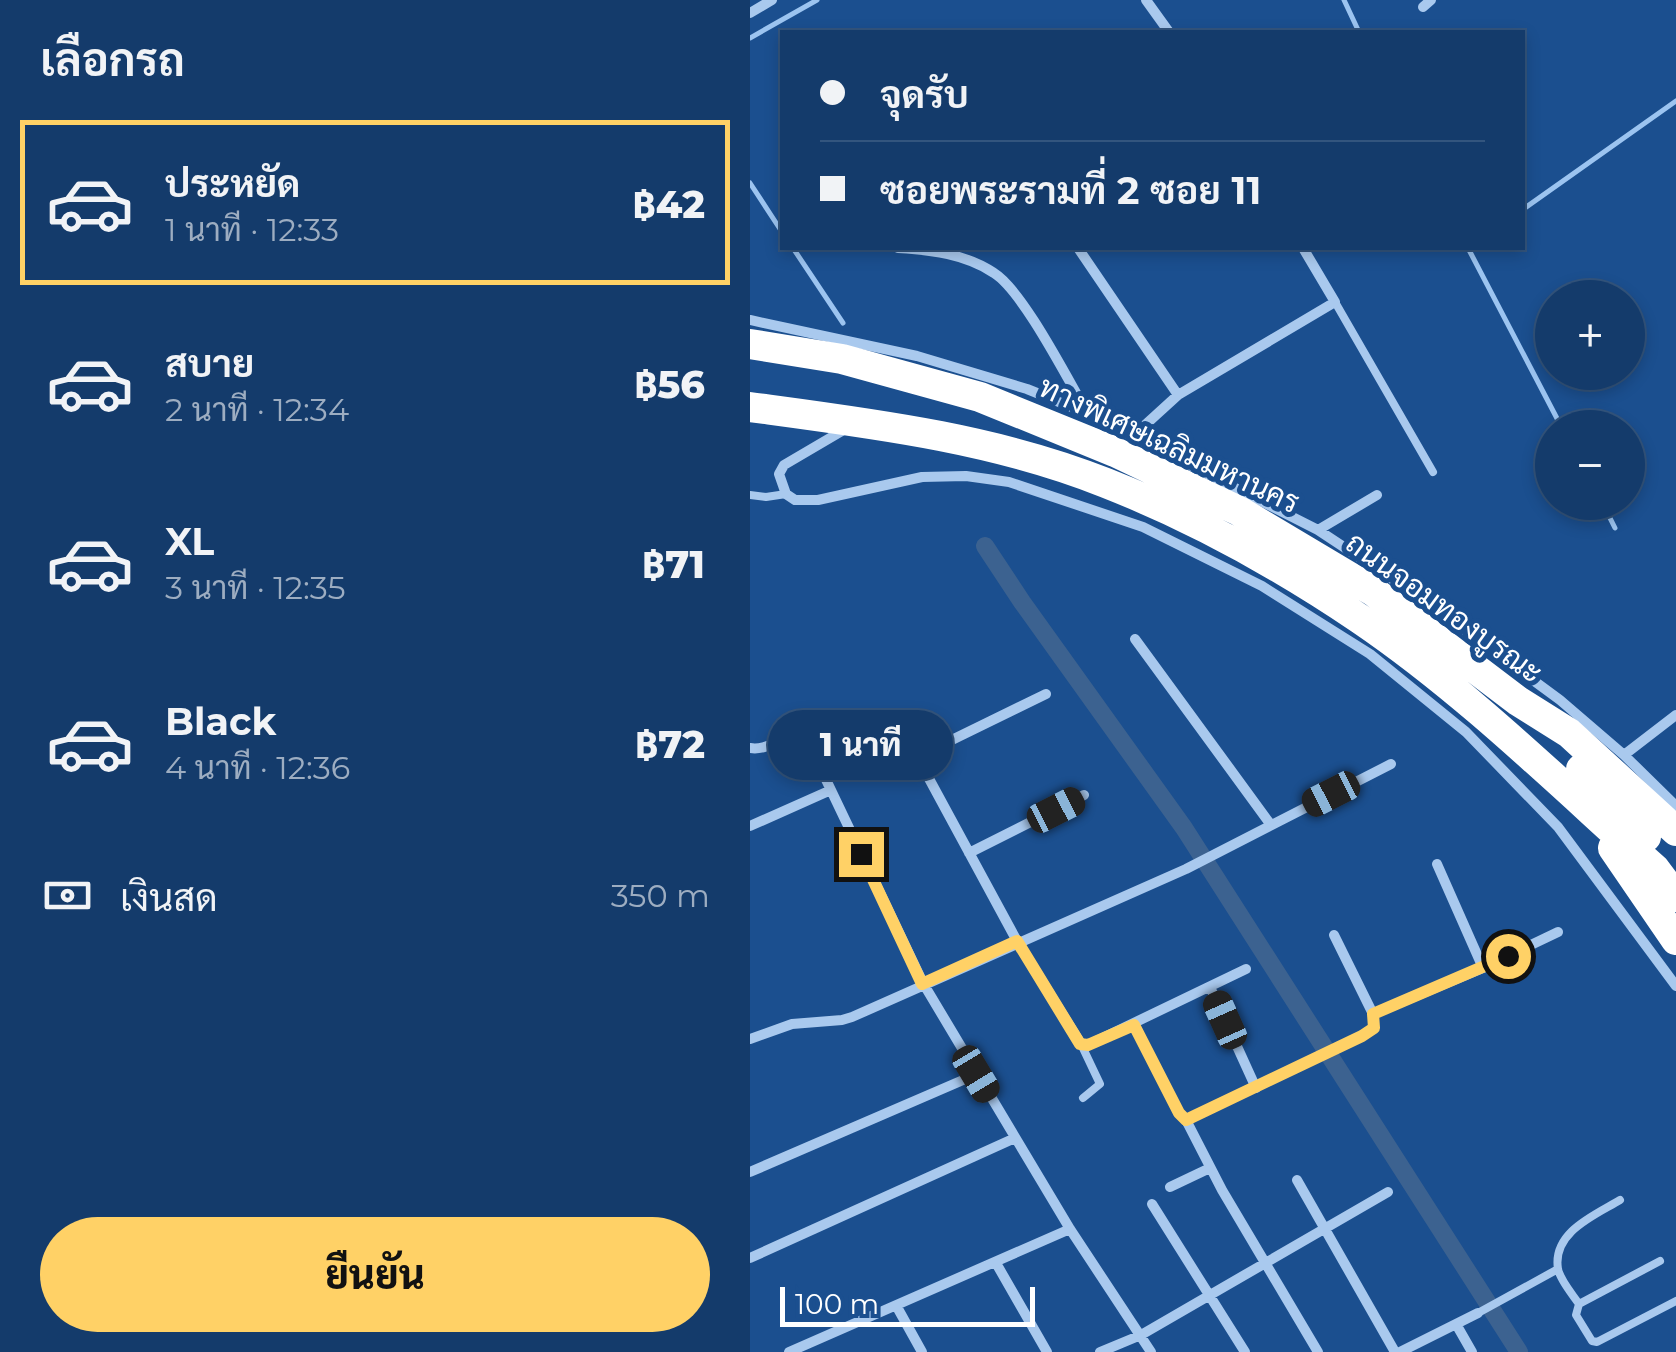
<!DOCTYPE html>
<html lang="th">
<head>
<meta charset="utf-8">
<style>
	:root { --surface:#143b6b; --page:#1d4271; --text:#f1f3f6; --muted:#9dadc1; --line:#33557e; --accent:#ffd166 }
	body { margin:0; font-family:Montserrat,Sarabun,sans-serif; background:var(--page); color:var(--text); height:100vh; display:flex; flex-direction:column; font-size:38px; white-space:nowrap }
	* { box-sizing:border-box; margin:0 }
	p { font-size:32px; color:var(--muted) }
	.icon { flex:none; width:55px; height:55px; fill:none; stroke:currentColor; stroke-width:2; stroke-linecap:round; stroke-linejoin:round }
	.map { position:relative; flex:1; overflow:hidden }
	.drawer { display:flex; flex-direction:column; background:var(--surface); width:750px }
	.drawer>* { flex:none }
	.top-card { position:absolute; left:30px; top:30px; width:745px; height:220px; border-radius:0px; box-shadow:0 5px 15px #0003,0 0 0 2px var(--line); display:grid; align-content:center; height:220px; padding:0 40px; background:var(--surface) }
	.fabs { position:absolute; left:785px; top:280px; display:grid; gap:20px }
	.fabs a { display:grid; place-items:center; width:110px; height:110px; border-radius:50%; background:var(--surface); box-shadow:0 5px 15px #0003,0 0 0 2px var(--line); font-size:50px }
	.scale { position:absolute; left:30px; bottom:25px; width:255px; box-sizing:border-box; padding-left:10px; border:5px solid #fff; border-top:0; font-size:28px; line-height:35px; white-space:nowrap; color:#fff; -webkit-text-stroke:8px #1b4f8f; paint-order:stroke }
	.end { position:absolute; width:45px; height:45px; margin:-22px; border:12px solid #ffd166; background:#111; box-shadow:0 0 0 5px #111 }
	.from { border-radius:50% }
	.bubble { position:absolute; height:70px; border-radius:35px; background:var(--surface); box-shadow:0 5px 15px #0003,0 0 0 2px var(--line); font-size:32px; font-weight:800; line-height:70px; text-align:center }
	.car { position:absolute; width:30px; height:60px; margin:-30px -15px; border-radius:12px; box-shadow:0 0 8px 2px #0007; background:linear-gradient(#222 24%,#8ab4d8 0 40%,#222 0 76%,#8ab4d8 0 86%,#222 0) }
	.top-card b { display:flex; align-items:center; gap:35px; height:95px; font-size:38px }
	.top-card b+b { border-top:2px solid var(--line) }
	.top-card i { width:25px; height:25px; background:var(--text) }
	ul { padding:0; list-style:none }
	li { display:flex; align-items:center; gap:30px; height:165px; margin:0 20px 15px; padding:0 20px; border:5px solid transparent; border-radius:0px }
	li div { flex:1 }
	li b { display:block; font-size:38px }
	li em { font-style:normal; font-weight:800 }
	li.selected { border-color:var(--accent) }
	li>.icon { width:90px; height:90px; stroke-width:1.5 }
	h2 { padding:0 40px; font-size:45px; line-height:120px }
	.pay { display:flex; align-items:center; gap:25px; height:110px; padding:0 40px; font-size:38px }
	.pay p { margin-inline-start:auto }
	.button { display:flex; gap:20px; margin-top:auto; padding:20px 40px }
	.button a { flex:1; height:115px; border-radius:60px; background:var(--accent); color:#111; font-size:40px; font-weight:800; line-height:115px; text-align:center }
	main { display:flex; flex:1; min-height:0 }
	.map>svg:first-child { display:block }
</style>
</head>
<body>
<main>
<section class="drawer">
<h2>เลือกรถ</h2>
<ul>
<li class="selected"><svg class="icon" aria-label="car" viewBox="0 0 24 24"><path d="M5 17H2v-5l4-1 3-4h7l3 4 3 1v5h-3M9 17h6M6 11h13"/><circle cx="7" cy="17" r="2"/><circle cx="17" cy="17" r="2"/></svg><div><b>ประหยัด</b><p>1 นาที · 12:33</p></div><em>฿42</em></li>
<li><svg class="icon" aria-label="car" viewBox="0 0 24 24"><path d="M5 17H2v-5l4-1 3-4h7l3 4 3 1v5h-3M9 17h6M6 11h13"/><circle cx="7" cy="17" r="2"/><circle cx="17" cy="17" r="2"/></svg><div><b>สบาย</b><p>2 นาที · 12:34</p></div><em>฿56</em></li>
<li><svg class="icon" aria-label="car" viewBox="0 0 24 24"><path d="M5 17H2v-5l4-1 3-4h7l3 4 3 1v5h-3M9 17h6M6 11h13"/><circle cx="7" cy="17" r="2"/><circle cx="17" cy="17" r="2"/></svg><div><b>XL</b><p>3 นาที · 12:35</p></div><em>฿71</em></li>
<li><svg class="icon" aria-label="car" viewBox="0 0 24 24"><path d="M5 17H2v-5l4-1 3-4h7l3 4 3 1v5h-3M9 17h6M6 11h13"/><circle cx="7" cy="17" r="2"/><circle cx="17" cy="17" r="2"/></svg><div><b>Black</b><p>4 นาที · 12:36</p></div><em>฿72</em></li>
</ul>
<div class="pay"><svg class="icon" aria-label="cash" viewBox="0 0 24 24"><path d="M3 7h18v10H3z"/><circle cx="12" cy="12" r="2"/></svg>เงินสด<p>350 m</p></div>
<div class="button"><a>ยืนยัน</a></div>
</section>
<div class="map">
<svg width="926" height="1352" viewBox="0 0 926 1352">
	<rect width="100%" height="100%" fill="#1b4f8f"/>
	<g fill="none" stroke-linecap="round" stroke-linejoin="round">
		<path stroke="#9cc4f0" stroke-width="5" d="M 594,0 L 609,32
			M 0,38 L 67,0
			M 0,183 L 32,232
			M 772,210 L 926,101
			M 43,248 L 93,323
			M 718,248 L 812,428
			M 852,502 L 865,528"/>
		<path stroke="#3c6290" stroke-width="18" d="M 235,546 L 272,602 L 434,828 L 769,1352"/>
		<path stroke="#a9c9ee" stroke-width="8" d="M 585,302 L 683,472
			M 0,495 L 16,497 L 36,494
			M 331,1044 L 350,1084 L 333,1098
			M 910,1261 L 829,1304 L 826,1315 L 842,1341 L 847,1342 L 926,1301
			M 829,1304 C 823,1295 810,1280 808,1269 C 802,1232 845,1215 870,1200
			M 728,1313 L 808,1269"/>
		<path stroke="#a9c9ee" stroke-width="10" d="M 396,0 L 419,32
			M 673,7 L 681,0
			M 0,13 L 22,0
			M 148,248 C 181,250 216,254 244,273 C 273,291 318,380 338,414
			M 328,248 L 428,395
			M 0,320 L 167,356 L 277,389 L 339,414 L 568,530 L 680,604 L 810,700 L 874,755 L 926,806
			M 97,428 L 34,465 L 29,474 L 36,494 L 45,500 L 68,500 L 172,477 L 216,476 L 259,482 L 393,527 L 512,586 L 620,654 L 716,732 L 808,827 L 926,986
			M 383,436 L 428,395 L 585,302 L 553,248
			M 568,530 L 627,495
			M 385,639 L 521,825
			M 144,714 L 267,941 L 331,1044 L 338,1045 L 496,969
			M 0,748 C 17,751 31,737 50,737 L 59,744 L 173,983 L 320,1229 L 401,1352
			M 874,755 L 926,715
			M 167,757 L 296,694
			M 0,826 L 81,790
			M 219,853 L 334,795
			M 687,864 L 733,968
			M 584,935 L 623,1014
			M 460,987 L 506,1088
			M 384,1025 L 429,1113 L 436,1120 L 612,1036 L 623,1028 L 623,1014 L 733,968 L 808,932
			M 0,1039 L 42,1024 L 92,1020 L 102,1017 L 436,869 L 641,764
			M 436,1120 L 472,1190 L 568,1352
			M 0,1172 L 227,1074
			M 547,1180 L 645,1352
			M 420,1187 L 460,1168
			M 402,1204 L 495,1352
			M 0,1258 L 265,1138
			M 246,1263 L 297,1352
			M 147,1307 L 172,1352
			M 706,1324 L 722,1352
			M 39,1352 L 320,1229
			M 350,1352 L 391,1335 L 638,1192
			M 650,1352 L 728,1313"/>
		<path stroke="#fff" stroke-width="30" d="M 0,344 L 92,359 L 230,397 L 365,452 L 489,511 L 623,591 L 768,701 L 819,733 L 926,831
			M 0,407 C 119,423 244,438 356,483 C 445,518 530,565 610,619 C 716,691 810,784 905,869 L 926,897
			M 831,769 L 896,837
			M 863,848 L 926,940"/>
	</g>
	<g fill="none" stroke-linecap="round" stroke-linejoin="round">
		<path stroke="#ffd166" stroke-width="12" d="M 111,854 L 172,984 L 267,941 L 330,1044 L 338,1045 L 384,1025 L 429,1113 L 436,1120 L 612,1036 L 624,1028 L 623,1014 L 758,956"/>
	</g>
	<g text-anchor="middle" stroke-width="10" stroke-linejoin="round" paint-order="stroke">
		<g font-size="30" fill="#fff" stroke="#1b4f8f">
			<text transform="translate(419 445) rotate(25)" y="10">ทางพิเศษเฉลิมมหานคร</text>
			<text transform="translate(694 608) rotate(36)" y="10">ถนนจอมทองบูรณะ</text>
		</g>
	</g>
</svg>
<div class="fabs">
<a>+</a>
<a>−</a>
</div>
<div class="scale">100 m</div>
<i class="end from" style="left:758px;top:956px"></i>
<i class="end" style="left:111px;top:854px"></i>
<div class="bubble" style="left:18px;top:710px;width:185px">1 นาที</div>
<i class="car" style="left:581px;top:794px;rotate:243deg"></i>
<i class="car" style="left:306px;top:810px;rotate:63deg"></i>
<i class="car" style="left:475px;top:1020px;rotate:336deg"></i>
<i class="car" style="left:226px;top:1074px;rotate:149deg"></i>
<div class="top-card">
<b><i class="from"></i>จุดรับ</b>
<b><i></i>ซอยพระรามที่ 2 ซอย 11</b>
</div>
</div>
</main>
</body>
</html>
